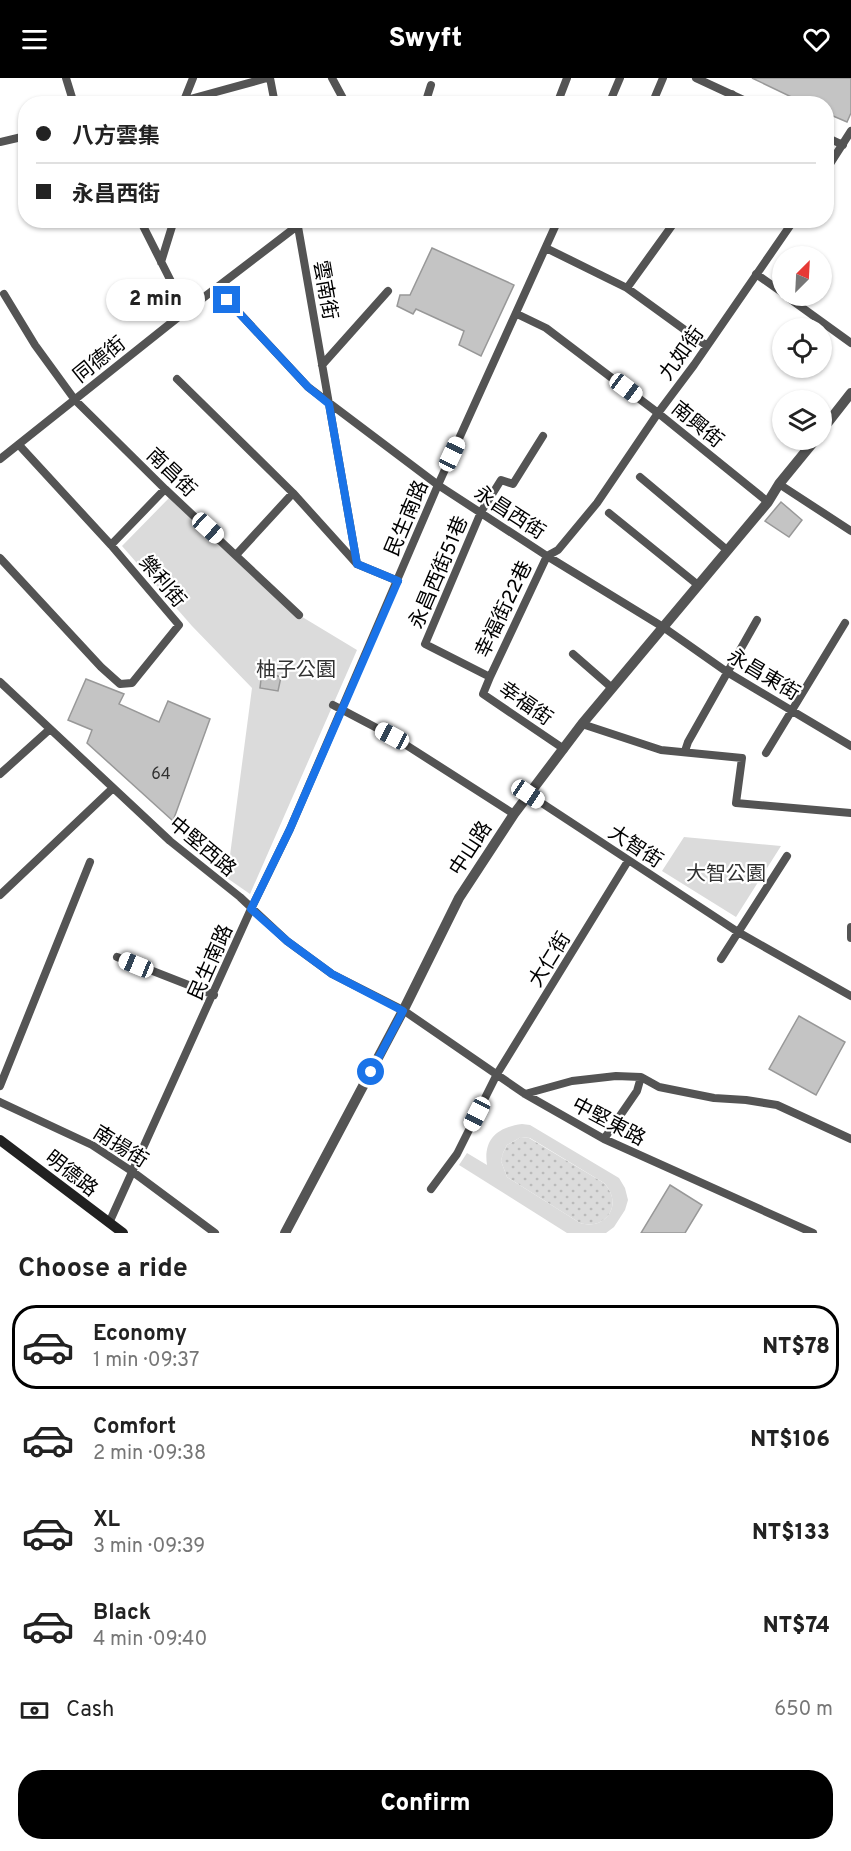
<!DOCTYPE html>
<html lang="en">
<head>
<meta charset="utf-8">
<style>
	:root { --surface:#fff; --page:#f2f2f2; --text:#222; --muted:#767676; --line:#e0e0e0; --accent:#000 }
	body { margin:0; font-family:Overpass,"Noto Sans TC",sans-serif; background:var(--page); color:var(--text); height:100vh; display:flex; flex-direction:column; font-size:22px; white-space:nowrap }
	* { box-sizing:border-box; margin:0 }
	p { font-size:20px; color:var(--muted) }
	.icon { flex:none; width:33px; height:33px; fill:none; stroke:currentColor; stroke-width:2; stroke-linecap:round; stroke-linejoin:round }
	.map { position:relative; height:1155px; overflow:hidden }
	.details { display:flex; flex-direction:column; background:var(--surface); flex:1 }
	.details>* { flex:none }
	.guide { position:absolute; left:18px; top:18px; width:816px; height:132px; border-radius:24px; box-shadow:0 2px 4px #0004; display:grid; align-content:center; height:132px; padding:0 18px; background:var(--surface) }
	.needle { width:39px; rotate:24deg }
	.buttons { position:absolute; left:772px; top:168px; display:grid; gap:12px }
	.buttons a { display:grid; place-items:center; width:60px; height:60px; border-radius:50%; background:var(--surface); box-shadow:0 2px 4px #0004; font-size:30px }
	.end { position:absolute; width:27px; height:27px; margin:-14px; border:8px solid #1a73e8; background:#fff; box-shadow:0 0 0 3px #fff }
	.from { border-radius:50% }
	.bubble { position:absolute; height:42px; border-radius:21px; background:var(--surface); box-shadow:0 2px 4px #0004; font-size:20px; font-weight:800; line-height:42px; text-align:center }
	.car { position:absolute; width:18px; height:36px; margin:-18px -9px; border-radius:8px; box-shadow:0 0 4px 2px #0007; background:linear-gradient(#fff 24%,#345 0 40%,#fff 0 76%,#345 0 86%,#fff 0) }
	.guide b { display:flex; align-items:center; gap:21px; height:57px; font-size:22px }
	.guide b+b { border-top:2px solid var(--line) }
	.guide i { width:15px; height:15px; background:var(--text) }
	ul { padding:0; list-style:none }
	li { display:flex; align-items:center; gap:18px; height:84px; margin:0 12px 9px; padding:0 6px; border:3px solid transparent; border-radius:24px }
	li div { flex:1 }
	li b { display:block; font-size:22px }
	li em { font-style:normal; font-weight:800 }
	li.active { border-color:var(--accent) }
	li>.icon { width:54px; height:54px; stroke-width:1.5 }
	h2 { padding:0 18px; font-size:27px; line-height:72px }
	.pay { display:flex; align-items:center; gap:15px; height:66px; padding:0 18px; font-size:22px }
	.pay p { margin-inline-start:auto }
	.cta { display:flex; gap:12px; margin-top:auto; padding:12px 18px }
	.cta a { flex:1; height:69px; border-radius:24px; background:var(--accent); color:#fff; font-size:24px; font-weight:800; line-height:69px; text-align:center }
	header { display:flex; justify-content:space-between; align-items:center; height:78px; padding:0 18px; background:var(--accent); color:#fff; font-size:27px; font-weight:800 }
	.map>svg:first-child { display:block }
</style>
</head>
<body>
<header><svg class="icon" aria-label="menu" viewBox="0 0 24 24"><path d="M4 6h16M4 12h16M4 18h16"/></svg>Swyft<svg class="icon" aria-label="heart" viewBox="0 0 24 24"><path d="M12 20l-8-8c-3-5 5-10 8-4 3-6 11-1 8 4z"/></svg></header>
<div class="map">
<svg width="851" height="1155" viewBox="0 0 851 1155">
	<defs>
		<pattern id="grass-dots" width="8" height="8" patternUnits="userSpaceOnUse" patternTransform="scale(1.5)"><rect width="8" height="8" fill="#dbdbdb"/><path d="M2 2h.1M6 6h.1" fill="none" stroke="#bababa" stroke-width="1.8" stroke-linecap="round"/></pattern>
	</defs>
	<rect width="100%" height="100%" fill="#fff"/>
	<path fill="url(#grass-dots)" d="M 521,1059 L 529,1060 L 604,1105 C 624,1126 606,1153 580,1145 L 507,1099 L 501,1083 L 503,1075 L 507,1067 Z"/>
	<path fill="#dbdbdb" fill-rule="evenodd" d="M 169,420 L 299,537 L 357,572 L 250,816 L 227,800 L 252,610 L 192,548 L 122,468 Z
		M 684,759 L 781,768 L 736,839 L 662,793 Z
		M 522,1046 L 530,1047 L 619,1100 L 625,1110 L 628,1122 L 625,1132 L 614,1149 L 606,1155 L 567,1155 L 459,1087 L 467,1075 L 487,1087 C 483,1061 498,1049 522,1046 ZM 521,1059 L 530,1060 L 604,1105 C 624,1126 606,1153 580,1145 L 507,1099 L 501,1083 L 503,1075 L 507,1067 Z"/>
	<path fill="#c4c4c4" stroke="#989898" stroke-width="1.5" d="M 752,0 L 851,0 L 851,35 L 847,44 L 826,35 L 826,26 L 806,26 Z
		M 432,170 L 514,207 L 481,278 L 459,267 L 464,253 L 416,231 L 413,236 L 397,228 L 400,217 L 410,217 Z
		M 781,424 L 802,442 L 789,459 L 765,443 Z
		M 262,593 L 281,599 L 278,613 L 260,610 Z
		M 86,601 L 124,616 L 119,626 L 159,644 L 168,623 L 210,641 L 173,743 L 87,665 L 92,652 L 68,642 Z
		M 799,938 L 845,964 L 816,1017 L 769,991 Z
		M 670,1107 L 702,1127 L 685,1155 L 641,1155 Z"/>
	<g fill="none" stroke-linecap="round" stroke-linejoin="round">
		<path stroke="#545454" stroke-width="8" d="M 66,0 L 74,26
			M 270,0 L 275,26
			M 332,0 L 346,26
			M 696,0 L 752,26
			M 183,25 L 193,0
			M 172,26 L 267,0
			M 425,26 L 431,7
			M 557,26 L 567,0
			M 609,26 L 620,0
			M 652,26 L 663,0
			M 729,26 L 732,16
			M 826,59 L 843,67
			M 0,64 L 26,58
			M 826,92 L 851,53
			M 140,142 L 186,233
			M 297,143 L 357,486
			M 546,170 L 627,210 L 707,268
			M 161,184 L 174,142
			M 756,196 L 783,215
			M 627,210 L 676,142
			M 217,211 L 308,309 L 438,407 L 547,478 L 663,549 L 727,594 L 851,668
			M 4,216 L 35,267 L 75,322 L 165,411 L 299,537
			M 786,218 L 851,265
			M 517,236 L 546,250 L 658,335 L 768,424
			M 322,287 L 388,213
			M 177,301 L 293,415 L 357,486 L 398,503
			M 543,358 L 513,406 L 501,402 L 481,434 L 425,566 L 490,599 L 483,616 L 564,671
			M 0,381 L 186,233 L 305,142
			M 640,399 L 727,472
			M 779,406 L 851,453
			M 609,435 L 698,507
			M 111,467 L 165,411
			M 236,477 L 293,415
			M 0,480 L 101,589 L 120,606 L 132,605 L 179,547 L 111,467 L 19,367
			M 573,576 L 612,610
			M 490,599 L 547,478 L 558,472 L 597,425 L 658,335 L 694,287 L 794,142
			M 0,604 L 170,763 L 240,819 L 287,863 L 332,896 L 403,932 L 525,1016 L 604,1061 L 813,1155
			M 333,627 L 392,658 L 514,736
			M 582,646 L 661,672 L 742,680 L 736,725 L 851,735
			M 685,673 L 688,664 L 757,542
			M 766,675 L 845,545
			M 0,696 L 50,651
			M 528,716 L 738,854 L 851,918
			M 0,817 L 113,710
			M 851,849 L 851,860
			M 117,879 L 214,917
			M 721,881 L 787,778
			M 0,1008 L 90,784
			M 525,1016 L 572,1003 L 616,998 L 641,999 L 659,1009 L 714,1020 L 746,1022 L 777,1027 L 851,1061
			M 0,1024 L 92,1067 L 133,1094 L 215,1155
			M 604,1061 L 637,1013 L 641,999
			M 431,1111 L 457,1076 L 497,996 L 628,783
			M 109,1145 L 251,831 L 290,751 L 438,407 L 558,142"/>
		<path stroke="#545454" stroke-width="10" d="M 822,352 L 851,315
			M 285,1155 L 405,929 L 459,820 L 514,736 L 582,646 L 768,424 L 779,406 L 815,362"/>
		<path stroke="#212121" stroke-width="10" d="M 0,1062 L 123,1155"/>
	</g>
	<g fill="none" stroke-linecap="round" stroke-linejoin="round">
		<path stroke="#1a73e8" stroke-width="8" d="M 227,222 L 308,309 L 329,326 L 357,486 L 398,503 L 290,751 L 251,831 L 287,863 L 332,896 L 403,933 L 371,994"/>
	</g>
	<g text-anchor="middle" stroke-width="4.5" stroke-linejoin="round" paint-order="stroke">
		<g font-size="16" fill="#313131">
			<text x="161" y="701">64</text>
		</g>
		<g font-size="20" fill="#000" stroke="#fff">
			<text transform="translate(326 212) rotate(80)" y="7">雲南街</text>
			<text transform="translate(681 275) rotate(-54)" y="7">九如街</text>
			<text transform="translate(99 281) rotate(-39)" y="7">同德街</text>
			<text transform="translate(698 346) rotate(39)" y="7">南興街</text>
			<text transform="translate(172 394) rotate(44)" y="7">南昌街</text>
			<text transform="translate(510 434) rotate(33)" y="7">永昌西街</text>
			<text transform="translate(406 440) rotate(-67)" y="7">民生南路</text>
			<text transform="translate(438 494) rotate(-67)" y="7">永昌西街51巷</text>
			<text transform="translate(163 503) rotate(50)" y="7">樂利街</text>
			<text transform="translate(503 531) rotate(-64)" y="7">幸福街22巷</text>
			<text transform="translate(764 596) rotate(31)" y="7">永昌東街</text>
			<text transform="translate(526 625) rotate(35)" y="7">幸福街</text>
			<text transform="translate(203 768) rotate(40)" y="7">中堅西路</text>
			<text transform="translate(636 768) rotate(33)" y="7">大智街</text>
			<text transform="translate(470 770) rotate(-57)" y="7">中山路</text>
			<text transform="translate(549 881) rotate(-58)" y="7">大仁街</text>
			<text transform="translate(210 884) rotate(-66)" y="7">民生南路</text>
			<text transform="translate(609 1043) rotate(28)" y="7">中堅東路</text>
			<text transform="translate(121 1068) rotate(32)" y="7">南揚街</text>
			<text transform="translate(72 1095) rotate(38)" y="7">明德路</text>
		</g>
		<g font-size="20" fill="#323232" stroke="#fff">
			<text x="296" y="598">柚子公園</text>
			<text x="726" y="802">大智公園</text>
		</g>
	</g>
</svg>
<div class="buttons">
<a><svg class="needle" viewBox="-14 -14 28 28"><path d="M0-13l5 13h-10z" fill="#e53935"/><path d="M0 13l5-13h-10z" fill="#767676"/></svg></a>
<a><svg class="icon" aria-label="locate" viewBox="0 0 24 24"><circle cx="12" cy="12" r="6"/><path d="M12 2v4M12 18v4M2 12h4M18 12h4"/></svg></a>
<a><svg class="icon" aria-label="layers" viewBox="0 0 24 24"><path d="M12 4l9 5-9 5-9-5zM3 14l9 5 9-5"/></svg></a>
</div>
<i class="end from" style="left:371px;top:994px"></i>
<i class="end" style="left:227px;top:222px"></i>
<div class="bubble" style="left:106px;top:201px;width:99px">2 min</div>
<i class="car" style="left:626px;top:310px;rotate:127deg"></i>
<i class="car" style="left:452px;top:376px;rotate:25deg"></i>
<i class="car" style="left:208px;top:450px;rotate:132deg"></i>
<i class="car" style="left:392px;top:658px;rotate:298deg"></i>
<i class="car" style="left:528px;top:716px;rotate:124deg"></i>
<i class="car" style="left:136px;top:887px;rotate:292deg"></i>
<i class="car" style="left:477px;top:1036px;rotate:207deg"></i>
<div class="guide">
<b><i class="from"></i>八方雲集</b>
<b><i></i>永昌西街</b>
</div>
</div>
<section class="details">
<h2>Choose a ride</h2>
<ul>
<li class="active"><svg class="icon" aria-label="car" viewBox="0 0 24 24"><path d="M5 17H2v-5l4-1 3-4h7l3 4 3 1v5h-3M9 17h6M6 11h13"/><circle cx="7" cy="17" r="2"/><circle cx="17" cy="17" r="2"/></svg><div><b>Economy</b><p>1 min · 09:37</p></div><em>NT$78</em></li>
<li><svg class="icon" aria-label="car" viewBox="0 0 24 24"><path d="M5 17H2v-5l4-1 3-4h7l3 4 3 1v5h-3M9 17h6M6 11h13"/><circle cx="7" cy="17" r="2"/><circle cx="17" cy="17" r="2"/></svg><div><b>Comfort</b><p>2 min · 09:38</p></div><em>NT$106</em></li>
<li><svg class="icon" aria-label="car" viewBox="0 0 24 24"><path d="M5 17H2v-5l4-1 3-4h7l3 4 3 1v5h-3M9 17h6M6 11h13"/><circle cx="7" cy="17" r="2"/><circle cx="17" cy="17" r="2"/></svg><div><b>XL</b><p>3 min · 09:39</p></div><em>NT$133</em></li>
<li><svg class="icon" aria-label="car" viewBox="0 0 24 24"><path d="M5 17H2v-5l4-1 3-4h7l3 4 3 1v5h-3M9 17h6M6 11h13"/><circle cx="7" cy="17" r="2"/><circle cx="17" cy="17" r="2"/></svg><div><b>Black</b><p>4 min · 09:40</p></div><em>NT$74</em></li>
</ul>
<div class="pay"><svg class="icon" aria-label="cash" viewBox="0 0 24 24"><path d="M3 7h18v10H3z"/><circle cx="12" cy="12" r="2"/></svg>Cash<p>650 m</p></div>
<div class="cta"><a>Confirm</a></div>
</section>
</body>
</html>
